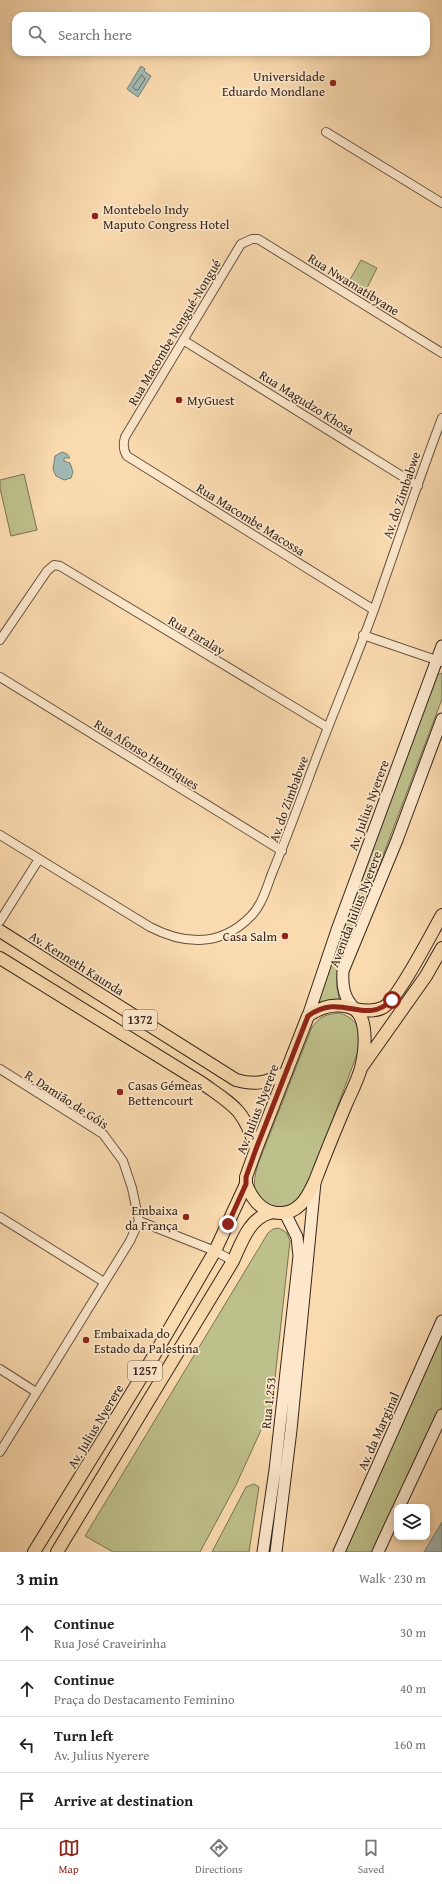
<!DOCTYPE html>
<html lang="en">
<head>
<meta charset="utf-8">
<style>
  :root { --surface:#fff; --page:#f6f6f6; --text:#222; --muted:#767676; --line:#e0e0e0; --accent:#8f2418 }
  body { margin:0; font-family:"Gentium Book Plus",serif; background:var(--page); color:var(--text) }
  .controls { position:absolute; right:12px; bottom:12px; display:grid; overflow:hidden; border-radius:8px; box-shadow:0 2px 6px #0003 }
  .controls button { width:36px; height:36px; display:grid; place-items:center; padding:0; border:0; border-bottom:1px solid var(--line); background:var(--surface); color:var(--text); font:20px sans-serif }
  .stop { position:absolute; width:12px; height:12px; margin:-9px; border:3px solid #8f2418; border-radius:50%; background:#fff }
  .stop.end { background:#8f2418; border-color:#fff; box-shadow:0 1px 4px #0008 }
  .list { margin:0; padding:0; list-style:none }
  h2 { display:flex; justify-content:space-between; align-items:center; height:52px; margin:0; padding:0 16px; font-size:17px }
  h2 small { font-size:13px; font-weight:400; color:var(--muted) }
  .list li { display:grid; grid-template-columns:26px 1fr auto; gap:12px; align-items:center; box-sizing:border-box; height:56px; padding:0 16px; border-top:1px solid var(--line) }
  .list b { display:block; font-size:15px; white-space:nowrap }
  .list p { margin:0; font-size:13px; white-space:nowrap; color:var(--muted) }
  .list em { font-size:13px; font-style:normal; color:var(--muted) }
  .icon { flex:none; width:22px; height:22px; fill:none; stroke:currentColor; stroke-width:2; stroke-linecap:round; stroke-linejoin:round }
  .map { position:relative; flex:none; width:442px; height:1552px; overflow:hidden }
  .search { position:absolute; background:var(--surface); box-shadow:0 2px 6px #0003; left:12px; right:12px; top:12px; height:44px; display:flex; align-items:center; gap:10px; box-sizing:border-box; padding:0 14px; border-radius:12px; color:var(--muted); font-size:15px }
  .sheet { height:276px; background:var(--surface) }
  nav { display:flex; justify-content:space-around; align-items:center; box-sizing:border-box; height:56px; border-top:1px solid var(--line); background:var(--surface); font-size:11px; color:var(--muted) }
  nav a { display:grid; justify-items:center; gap:2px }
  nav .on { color:var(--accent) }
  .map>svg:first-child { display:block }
</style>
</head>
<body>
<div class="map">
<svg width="442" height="1552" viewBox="0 0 442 1552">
  <rect width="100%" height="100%" fill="#fadaaf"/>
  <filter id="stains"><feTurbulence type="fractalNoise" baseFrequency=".005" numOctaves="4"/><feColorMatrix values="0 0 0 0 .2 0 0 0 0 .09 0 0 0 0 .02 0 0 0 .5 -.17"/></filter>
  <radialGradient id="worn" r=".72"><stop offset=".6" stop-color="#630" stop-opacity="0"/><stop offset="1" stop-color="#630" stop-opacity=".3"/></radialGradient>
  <path fill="#bec08b" stroke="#7a7354" d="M361,260L377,268L364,294L347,285Z
    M24,474L37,530L11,536L0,488V480Z
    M442,673V699L337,978V988L340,1002L316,1004L437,675Z
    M340,1013C358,1020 360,1028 360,1046L307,1189L293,1207L271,1209C253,1190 251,1190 258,1164L312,1027C320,1016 327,1014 340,1013Z
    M279,1228L287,1233L290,1241L272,1406L236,1485L200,1552H113L85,1536L268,1233L273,1229Z
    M442,1331V1407L374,1552H344Z
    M254,1484L259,1487L249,1552H212L246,1487Z"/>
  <path fill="#a1b9b3" stroke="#767e77" d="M141,66L145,69L144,71L151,76L138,97L127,89Z
    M62,452L67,454L70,458H64V461L70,463L73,472L71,478L64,480L56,476L53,469L55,456Z
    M442,1522V1552H424Z"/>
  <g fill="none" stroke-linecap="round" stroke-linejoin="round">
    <path stroke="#6c7068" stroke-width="1" d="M142,75L145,79L138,90H135L133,87Z"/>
    <defs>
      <path id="street" d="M326,132L442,203
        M183,340L418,486
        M374,610L127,456C123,450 123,444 125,437L241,244L252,239H258L442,353
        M363,635L442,662
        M0,640L47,571L54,565L60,566L327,727
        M0,677L282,851
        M0,835L150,927C185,945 221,947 251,916C261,906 266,890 271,876C284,844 296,812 308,780C329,722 354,665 375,607C397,545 418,481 442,418
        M0,921L39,859
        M0,1069L103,1134L123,1161L132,1188L139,1221
        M0,1217L104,1282
        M139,1221L215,1251L233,1261
        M0,1369L36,1392
        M0,1452L130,1241L139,1221"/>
      <path id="secondary" d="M355,1009C344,998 342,987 343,971L397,840L442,719
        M308,1016L337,930L442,646
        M399,1507L442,1415
        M263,1552L275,1470L299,1256L297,1237L285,1213
        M276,1552L291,1430L315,1182
        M339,1552L442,1321
        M378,1552L397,1511"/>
      <path id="primary" d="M0,931L236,1080C258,1086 266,1082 286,1073
        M0,958L202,1083C234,1106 244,1109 256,1149
        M355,1009C364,1011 373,1012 382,1008C397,1002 432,932 442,915
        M361,1068L426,976L442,948
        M34,1552L139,1381L215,1251L246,1184V1177L256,1149L308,1016C320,1007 334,1003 349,1007C370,1012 365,1052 361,1068C358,1079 352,1091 347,1102C336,1128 325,1155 315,1181C311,1189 307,1199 300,1205C295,1210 288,1213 281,1213C262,1214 252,1199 246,1184
        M57,1552L233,1261C241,1244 249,1218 270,1213"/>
    </defs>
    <use href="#street" stroke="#675342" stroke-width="10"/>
    <use href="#secondary" stroke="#36261d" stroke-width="13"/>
    <use href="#primary" stroke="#36261d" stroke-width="14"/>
    <use href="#street" stroke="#fce7cb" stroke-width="8"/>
    <use href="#secondary" stroke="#fce7cb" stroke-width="11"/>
    <use href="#primary" stroke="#fadaaf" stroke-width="12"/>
  </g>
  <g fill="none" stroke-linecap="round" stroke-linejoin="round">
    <path stroke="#8f2418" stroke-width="5" d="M228,1224L246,1184V1177L256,1149L308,1016C342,991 364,1027 392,1000"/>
  </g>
  <g fill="#8f2418" stroke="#fce7cb" stroke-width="1.5">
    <circle cx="333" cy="83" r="4"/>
    <circle cx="95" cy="216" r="4"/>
    <circle cx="179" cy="400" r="4"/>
    <circle cx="285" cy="936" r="4"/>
    <circle cx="120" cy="1092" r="4"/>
    <circle cx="186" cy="1217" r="4"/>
    <circle cx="86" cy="1340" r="4"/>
  </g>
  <g text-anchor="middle" stroke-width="3.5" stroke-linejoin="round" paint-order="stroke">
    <g fill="#fce7cb" stroke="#716051" stroke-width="1">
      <rect x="123" y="1010" width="34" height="20" rx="3"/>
      <rect x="128" y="1361" width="34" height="20" rx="3"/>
    </g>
    <g font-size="12" font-weight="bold" fill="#36261d">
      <text x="140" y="1024">1372</text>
      <text x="145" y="1375">1257</text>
    </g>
    <g font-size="13" fill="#36261d" stroke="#fce7cb" text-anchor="start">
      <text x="325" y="81" text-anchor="end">Universidade<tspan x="325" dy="15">Eduardo Mondlane</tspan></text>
      <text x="103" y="214">Montebelo Indy<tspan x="103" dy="15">Maputo Congress Hotel</tspan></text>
      <text x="187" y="405">MyGuest</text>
      <text x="277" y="941" text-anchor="end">Casa Salm</text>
      <text x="128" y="1090">Casas Gémeas<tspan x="128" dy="15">Bettencourt</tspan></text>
      <text x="178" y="1215" text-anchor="end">Embaixa<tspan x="178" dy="15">da França</tspan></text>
      <text x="94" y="1338">Embaixada do<tspan x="94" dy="15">Estado da Palestina</tspan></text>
    </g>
    <g font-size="13" fill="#36261d" stroke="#fce7cb">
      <text transform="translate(354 284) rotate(32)" y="5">Rua Nwamatibyane</text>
      <text transform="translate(174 332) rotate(-59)" y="5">Rua Macombe Nongué-Nongué</text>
      <text transform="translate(307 402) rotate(32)" y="5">Rua Magudzo Khosa</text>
      <text transform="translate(401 495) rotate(-71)" y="5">Av. do Zimbabwe</text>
      <text transform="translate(251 519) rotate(32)" y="5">Rua Macombe Macossa</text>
      <text transform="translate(197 635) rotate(31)" y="5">Rua Faralay</text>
      <text transform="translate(147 754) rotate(32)" y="5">Rua Afonso Henriques</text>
      <text transform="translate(288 799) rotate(-70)" y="5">Av. do Zimbabwe</text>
      <text transform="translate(368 805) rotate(-70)" y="5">Av. Julius Nyerere</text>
      <text transform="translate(355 909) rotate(-69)" y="5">Avenida Julius Nyerere</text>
      <text transform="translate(77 963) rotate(32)" y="5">Av. Kenneth Kaunda</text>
      <text transform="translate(67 1099) rotate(33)" y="5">R. Damião de Góis</text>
      <text transform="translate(257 1109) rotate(-69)" y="5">Av. Julius Nyerere</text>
      <text transform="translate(268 1403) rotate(-84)" y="5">Rua 1.253</text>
      <text transform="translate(95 1426) rotate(-59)" y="5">Av. Julius Nyerere</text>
      <text transform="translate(378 1431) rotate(-66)" y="5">Av. da Marginal</text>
    </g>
  </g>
  <rect width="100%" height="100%" filter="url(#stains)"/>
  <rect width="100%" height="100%" fill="url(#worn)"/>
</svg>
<div class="controls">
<button><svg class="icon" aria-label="layers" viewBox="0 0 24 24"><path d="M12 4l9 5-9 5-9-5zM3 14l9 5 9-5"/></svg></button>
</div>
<div class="stop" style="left:392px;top:1000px"></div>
<div class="stop end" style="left:228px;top:1224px"></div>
<div class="search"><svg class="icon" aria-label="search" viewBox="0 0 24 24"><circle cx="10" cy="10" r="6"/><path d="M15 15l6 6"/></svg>Search here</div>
</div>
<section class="sheet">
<h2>3 min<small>Walk · 230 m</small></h2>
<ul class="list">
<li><svg class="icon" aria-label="ahead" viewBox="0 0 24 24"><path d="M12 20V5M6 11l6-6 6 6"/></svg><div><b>Continue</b><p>Rua José Craveirinha</p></div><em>30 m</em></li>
<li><svg class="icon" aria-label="ahead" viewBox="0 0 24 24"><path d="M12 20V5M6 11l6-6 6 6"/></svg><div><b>Continue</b><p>Praça do Destacamento Feminino</p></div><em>40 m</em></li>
<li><svg class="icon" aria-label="left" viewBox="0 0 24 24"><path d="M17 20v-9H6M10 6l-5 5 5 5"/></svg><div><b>Turn left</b><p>Av. Julius Nyerere</p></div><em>160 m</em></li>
<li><svg class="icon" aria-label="arrive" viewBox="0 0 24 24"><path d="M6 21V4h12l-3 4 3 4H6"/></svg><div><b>Arrive at destination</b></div></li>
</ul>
</section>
<nav>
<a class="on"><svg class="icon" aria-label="map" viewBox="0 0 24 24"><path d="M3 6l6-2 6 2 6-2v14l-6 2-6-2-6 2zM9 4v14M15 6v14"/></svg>Map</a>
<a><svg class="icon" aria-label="directions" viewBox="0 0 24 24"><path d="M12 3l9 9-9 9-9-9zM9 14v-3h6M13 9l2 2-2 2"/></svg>Directions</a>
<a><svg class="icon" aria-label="saved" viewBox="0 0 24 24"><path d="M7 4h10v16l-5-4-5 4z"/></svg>Saved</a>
</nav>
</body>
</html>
